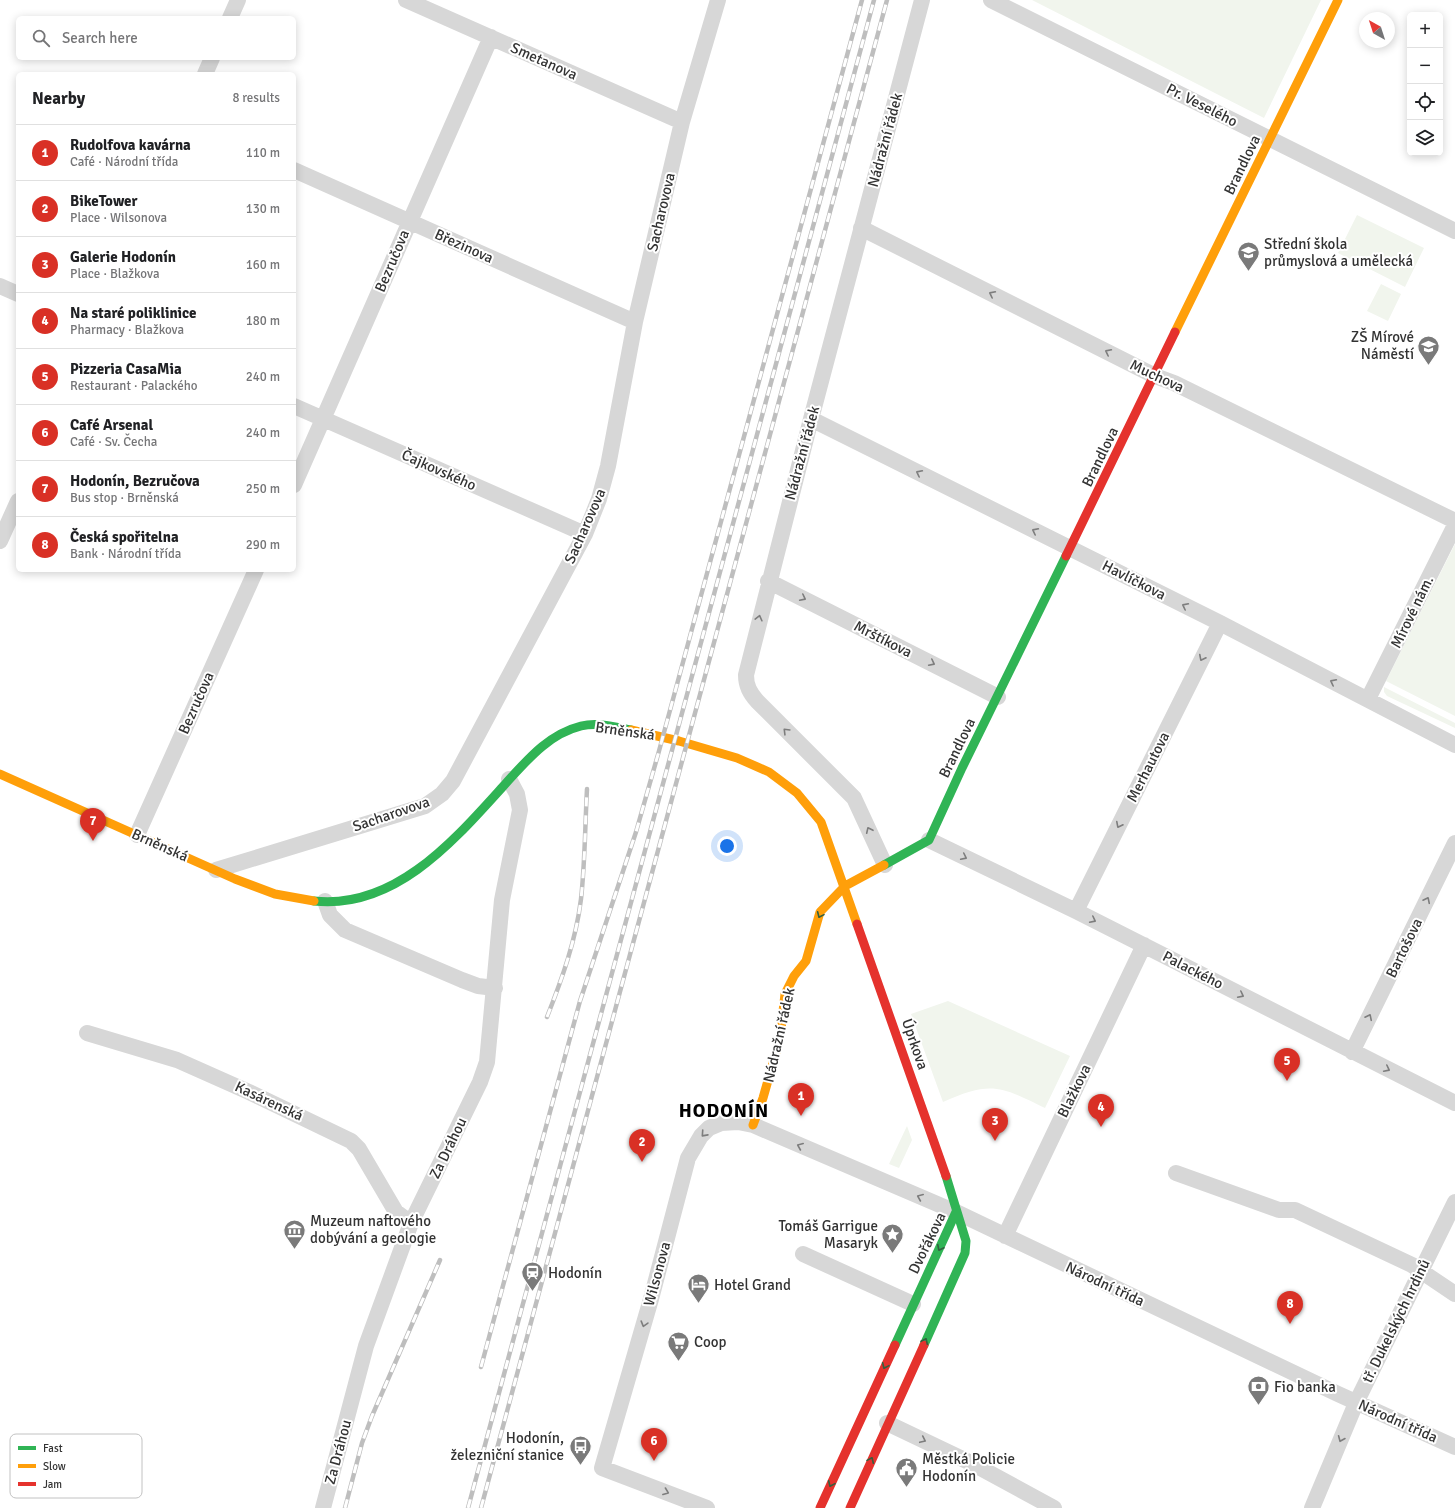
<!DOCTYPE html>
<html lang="en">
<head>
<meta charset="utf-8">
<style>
  :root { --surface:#fff; --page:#f6f6f6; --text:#202124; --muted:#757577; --line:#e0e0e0; --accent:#d93025 }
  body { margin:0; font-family:Signika,sans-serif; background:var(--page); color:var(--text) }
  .controls { position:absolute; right:12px; top:12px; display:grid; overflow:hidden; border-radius:6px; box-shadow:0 2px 10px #0003 }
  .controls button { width:36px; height:36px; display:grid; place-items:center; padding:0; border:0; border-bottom:1px solid var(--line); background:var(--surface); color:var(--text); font:20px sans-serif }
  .compass { position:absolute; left:1359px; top:12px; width:36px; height:36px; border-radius:50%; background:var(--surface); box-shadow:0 2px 10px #0003; rotate:321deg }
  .you { position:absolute; left:727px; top:846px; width:14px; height:14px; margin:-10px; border:3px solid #fff; border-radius:50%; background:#1a73e8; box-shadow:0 0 0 6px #1a73e833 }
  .badge { display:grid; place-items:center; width:26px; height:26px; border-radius:50%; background:var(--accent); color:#fff; font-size:13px; font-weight:700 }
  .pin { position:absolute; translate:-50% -33px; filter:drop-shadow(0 1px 2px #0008) }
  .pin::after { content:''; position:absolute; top:21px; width:14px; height:12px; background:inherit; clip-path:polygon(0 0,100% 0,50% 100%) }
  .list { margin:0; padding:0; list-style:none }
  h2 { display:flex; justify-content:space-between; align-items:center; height:52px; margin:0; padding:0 16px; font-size:17px }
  h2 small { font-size:13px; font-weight:400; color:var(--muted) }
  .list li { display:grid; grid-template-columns:26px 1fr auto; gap:12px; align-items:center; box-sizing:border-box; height:56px; padding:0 16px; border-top:1px solid var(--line) }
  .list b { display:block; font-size:15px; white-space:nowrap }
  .list p { margin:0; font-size:13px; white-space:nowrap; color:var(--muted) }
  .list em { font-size:13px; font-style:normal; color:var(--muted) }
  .icon { flex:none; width:22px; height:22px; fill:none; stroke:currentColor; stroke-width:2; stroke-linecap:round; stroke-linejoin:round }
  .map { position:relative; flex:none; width:1455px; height:1508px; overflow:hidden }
  .search { position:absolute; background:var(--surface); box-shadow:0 2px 10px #0003; left:16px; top:16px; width:280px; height:44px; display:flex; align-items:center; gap:10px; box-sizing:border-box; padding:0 14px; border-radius:6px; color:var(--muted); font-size:15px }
  .panel { position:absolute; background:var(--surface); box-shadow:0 2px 10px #0003; left:16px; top:72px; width:280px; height:500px; border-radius:6px }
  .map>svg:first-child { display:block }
</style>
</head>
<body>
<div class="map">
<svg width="1455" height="1508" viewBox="0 0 1455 1508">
  <rect width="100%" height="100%" fill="#fff"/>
  <path fill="#f1f5ed" d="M1032,0H1321L1264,118Z
    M1357,215L1424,248L1405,287L1338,253Z
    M1381,284L1401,294L1388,321L1367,311Z
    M1455,544V716L1386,681Z
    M1384,687L1455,723V728L1387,696L1384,692Z
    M948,1001L1070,1056L1045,1108C1000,1086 991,1081 943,1102L911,1014Z
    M907,1126L912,1140L899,1168L889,1164Z"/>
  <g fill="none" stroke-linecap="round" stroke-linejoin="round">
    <path stroke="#d7d7d7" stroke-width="16" d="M406,0L682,122
      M991,0L1455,231
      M230,18L238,0
      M205,74L212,58
      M294,170L635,322
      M861,228L1155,376L1174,383L1455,521
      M0,286L18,294
      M294,406L585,534
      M811,419L1220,623L1455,745
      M294,485L491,37
      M0,541L18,501
      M768,581L998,697
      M1368,699L1455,525
      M137,835L256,570
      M929,840L1076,911L1455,1103
      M885,865L854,798L757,701C750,693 746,686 746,675L811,419L922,0
      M216,870L425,806L442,794L453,781L585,534L599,499L608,466L635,322L682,122L718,0
      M325,901L330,915L345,930L462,980L478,986L495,988
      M1076,911L1220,623
      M87,1033L177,1060L249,1092L351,1141L359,1149L396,1212L411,1223
      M1352,1052L1455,843
      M1176,1173L1279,1210H1295L1412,1265L1455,1294
      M1005,1236L1144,945
      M803,1254L913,1304
      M887,1423L973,1464L1054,1508
      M323,1508L366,1346L411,1223L480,1082L487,1062L502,900L520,810L517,794L509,779
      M707,1508L602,1468L651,1299L688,1158L701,1136L709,1128L721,1123L738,1122L753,1125L956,1212L1338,1394L1455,1447
      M1312,1508L1356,1403L1455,1202"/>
    <path stroke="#30b455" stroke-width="9" d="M884,865L929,840L962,768L1066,556
      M314,901C397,910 457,837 507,782C528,759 549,734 581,726C598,722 615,727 631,730
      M895,1345L956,1212
      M924,1345L965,1253L966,1241L946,1176"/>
    <path stroke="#ff9f0a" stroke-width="9" d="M1175,332L1338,0
      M631,730L679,741L737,758L769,772L797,793L821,822L857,924
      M0,774L235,879L275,894L314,901
      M753,1125L763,1098L780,1038L785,994L794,976L806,961L820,912L845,886L884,865"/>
    <path stroke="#e5322d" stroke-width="9" d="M1066,556L1175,332
      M857,924L946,1176
      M820,1508L895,1345
      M850,1508L924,1345"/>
    <defs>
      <path id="rail" d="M547,1017C562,979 576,940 581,899C585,863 585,826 587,789
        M481,1367L580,1001L636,832L659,751L862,0
        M345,1508L362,1443L372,1416L440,1260
        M468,1508L874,0
        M481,1508L887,0"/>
    </defs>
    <use href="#rail" stroke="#bebebe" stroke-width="4.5"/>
    <use href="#rail" stroke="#fff" stroke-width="3" stroke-dasharray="9" stroke-linecap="butt"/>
  </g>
  <defs><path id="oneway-chevron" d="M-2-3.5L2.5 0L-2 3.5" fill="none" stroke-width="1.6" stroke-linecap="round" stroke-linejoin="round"/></defs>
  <g stroke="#7d7d7d">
    <use href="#oneway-chevron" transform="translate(992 294) rotate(-153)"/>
    <use href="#oneway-chevron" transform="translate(1108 352) rotate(-153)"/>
    <use href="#oneway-chevron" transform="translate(919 473) rotate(-153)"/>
    <use href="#oneway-chevron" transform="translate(1035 531) rotate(-153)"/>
    <use href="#oneway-chevron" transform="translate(803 598) rotate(27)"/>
    <use href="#oneway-chevron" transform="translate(1185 606) rotate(-153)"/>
    <use href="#oneway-chevron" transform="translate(759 618) rotate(-76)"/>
    <use href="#oneway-chevron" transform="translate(1202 658) rotate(117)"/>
    <use href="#oneway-chevron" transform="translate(932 663) rotate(27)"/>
    <use href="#oneway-chevron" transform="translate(1333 682) rotate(-153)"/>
    <use href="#oneway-chevron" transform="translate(786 731) rotate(-135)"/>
    <use href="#oneway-chevron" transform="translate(1119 825) rotate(117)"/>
    <use href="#oneway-chevron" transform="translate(869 830) rotate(-115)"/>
    <use href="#oneway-chevron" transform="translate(964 857) rotate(26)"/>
    <use href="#oneway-chevron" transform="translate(1427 900) rotate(-64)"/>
    <use href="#oneway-chevron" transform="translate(1093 920) rotate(27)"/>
    <use href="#oneway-chevron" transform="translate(1241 995) rotate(27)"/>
    <use href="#oneway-chevron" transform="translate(1369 1017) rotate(-64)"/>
    <use href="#oneway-chevron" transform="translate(1387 1069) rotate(27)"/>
    <use href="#oneway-chevron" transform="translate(704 1134) rotate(132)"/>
    <use href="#oneway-chevron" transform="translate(800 1146) rotate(-157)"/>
    <use href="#oneway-chevron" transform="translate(920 1197) rotate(-157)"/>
    <use href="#oneway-chevron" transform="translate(644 1324) rotate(106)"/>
    <use href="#oneway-chevron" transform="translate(1341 1439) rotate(113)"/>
    <use href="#oneway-chevron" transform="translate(923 1440) rotate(25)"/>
    <use href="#oneway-chevron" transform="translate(666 1492) rotate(21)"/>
  </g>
  <g stroke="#32603f">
    <use href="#oneway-chevron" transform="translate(820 915) rotate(114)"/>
    <use href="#oneway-chevron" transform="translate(940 1248) rotate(116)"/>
    <use href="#oneway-chevron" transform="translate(925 1341) rotate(-65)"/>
    <use href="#oneway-chevron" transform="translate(885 1366) rotate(114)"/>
    <use href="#oneway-chevron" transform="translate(871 1460) rotate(-66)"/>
    <use href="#oneway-chevron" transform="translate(831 1484) rotate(114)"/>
  </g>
  <defs>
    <symbol id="school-pin" viewBox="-11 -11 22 30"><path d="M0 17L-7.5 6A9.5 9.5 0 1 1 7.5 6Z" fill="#7a7a7a" stroke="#fff"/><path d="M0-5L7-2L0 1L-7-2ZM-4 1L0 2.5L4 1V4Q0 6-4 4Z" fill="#fff"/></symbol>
    <symbol id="museum-pin" viewBox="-11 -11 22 30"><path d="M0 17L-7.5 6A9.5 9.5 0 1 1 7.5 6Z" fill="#7a7a7a" stroke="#fff"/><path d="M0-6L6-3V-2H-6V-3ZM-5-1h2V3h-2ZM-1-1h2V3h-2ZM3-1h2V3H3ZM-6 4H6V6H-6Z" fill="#fff"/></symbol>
    <symbol id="sight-pin" viewBox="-11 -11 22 30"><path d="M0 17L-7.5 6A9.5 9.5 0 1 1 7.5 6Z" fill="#7a7a7a" stroke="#fff"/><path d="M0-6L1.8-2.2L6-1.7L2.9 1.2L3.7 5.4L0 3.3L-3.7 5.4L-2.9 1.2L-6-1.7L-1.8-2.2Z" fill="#fff"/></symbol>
    <symbol id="station-pin" viewBox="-11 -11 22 30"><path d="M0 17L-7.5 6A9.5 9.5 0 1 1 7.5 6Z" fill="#7a7a7a" stroke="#fff"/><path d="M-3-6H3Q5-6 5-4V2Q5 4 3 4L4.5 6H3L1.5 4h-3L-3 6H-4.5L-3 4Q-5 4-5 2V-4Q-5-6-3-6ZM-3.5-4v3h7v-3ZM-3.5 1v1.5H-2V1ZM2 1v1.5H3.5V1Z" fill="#fff"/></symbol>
    <symbol id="hotel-pin" viewBox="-11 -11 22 30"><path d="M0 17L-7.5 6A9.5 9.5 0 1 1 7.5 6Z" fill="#7a7a7a" stroke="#fff"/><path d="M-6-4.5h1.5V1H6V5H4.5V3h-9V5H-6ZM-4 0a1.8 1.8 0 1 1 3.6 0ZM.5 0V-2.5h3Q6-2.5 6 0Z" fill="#fff"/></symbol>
    <symbol id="supermarket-pin" viewBox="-11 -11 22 30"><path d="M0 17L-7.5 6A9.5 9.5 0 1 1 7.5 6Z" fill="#7a7a7a" stroke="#fff"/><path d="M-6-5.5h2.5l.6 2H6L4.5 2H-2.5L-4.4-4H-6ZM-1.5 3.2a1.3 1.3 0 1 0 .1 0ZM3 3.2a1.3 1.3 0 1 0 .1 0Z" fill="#fff"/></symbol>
    <symbol id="bank-pin" viewBox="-11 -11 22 30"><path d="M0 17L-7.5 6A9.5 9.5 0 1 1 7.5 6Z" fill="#7a7a7a" stroke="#fff"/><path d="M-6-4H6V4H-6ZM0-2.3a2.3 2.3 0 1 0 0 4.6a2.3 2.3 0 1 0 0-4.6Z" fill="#fff"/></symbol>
    <symbol id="bus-pin" viewBox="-11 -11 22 30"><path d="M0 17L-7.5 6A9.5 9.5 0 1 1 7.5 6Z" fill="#7a7a7a" stroke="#fff"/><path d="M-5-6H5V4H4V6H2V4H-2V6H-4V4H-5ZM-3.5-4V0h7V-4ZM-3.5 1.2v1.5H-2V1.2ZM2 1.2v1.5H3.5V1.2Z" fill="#fff"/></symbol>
    <symbol id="civic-pin" viewBox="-11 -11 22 30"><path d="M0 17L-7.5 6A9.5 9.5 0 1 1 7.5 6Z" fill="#7a7a7a" stroke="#fff"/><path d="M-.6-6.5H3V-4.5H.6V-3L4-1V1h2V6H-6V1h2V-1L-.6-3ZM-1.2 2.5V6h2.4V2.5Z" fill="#fff"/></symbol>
  </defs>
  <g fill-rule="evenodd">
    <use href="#school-pin" x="1236" y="240" width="25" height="34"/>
    <use href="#school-pin" x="1416" y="334" width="25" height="34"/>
    <use href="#museum-pin" x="282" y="1218" width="25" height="34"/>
    <use href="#sight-pin" x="880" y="1222" width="25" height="34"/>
    <use href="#station-pin" x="520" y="1260" width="25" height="34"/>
    <use href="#hotel-pin" x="686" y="1272" width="25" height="34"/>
    <use href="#supermarket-pin" x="666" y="1330" width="25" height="34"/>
    <use href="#bank-pin" x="1246" y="1374" width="25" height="34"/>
    <use href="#bus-pin" x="568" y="1434" width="25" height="34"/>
    <use href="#civic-pin" x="894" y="1456" width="25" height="34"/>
  </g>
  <g text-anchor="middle" stroke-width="4" stroke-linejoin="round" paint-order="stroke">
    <g font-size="15" fill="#333" stroke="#fff">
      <text transform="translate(544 61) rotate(24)" y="5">Smetanova</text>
      <text transform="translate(1202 105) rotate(27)" y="5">Pr. Veselého</text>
      <text transform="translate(885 140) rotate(-75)" y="5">Nádražní řádek</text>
      <text transform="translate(1242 165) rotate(-64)" y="5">Brandlova</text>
      <text transform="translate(661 212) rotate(-77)" y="5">Sacharovova</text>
      <text transform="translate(464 246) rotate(24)" y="5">Březinova</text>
      <text transform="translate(392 261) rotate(-67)" y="5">Bezručova</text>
      <text transform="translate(1157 376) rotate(25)" y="5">Muchova</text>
      <text transform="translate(802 453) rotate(-75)" y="5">Nádražní řádek</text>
      <text transform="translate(1100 457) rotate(-64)" y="5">Brandlova</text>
      <text transform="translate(439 470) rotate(24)" y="5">Čajkovského</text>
      <text transform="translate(585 526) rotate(-66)" y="5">Sacharovova</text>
      <text transform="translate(1134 580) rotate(27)" y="5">Havlíčkova</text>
      <text transform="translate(1412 612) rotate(-64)" y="5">Mírové nám.</text>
      <text transform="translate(883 639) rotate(27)" y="5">Mrštíkova</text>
      <text transform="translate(196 703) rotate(-66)" y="5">Bezručova</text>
      <text transform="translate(625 731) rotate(8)" y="5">Brněnská</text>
      <text transform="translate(957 748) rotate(-64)" y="5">Brandlova</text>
      <text transform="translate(1148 767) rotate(-63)" y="5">Merhautova</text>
      <text transform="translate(391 814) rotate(-19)" y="5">Sacharovova</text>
      <text transform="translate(160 845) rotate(24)" y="5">Brněnská</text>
      <text transform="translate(1404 948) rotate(-64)" y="5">Bartošova</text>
      <text transform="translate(1193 970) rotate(27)" y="5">Palackého</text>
      <text transform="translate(779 1035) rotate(-77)" y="5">Nádražní řádek</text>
      <text transform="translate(915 1044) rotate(71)" y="5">Úprkova</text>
      <text transform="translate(1074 1091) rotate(-64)" y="5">Blažkova</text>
      <text transform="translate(269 1101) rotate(25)" y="5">Kasárenská</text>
      <text transform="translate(448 1148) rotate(-64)" y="5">Za Dráhou</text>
      <text transform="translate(927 1243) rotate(-64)" y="5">Dvořákova</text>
      <text transform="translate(657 1274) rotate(-75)" y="5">Wilsonova</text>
      <text transform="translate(1105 1284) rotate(25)" y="5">Národní třída</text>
      <text transform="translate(1396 1321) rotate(-64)" y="5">tř. Dukelských hrdinů</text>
      <text transform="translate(1398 1421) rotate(24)" y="5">Národní třída</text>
      <text transform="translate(338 1452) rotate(-75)" y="5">Za Dráhou</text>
    </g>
    <g font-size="15" fill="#333" stroke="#fff" text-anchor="start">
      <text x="1264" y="249">Střední škola<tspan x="1264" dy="17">průmyslová a umělecká</tspan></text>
      <text x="1414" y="342" text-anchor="end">ZŠ Mírové<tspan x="1414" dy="17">Náměstí</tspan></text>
      <text x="310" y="1226">Muzeum naftového<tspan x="310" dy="17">dobývání a geologie</tspan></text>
      <text x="878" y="1231" text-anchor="end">Tomáš Garrigue<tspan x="878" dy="17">Masaryk</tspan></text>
      <text x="548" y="1278">Hodonín</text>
      <text x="714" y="1290">Hotel Grand</text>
      <text x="694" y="1347">Coop</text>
      <text x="1274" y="1392">Fio banka</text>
      <text x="564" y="1443" text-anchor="end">Hodonín,<tspan x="564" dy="17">železniční stanice</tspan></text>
      <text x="922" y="1464">Městká Policie<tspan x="922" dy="17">Hodonín</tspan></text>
    </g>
    <g font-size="19" font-weight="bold" letter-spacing="1" fill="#000" stroke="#fff">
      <text x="724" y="1117">HODONÍN</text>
    </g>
  </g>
  <rect x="10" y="1434" width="132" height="64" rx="6" fill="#fff" stroke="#c2c2c2" stroke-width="1"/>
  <rect x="18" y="1446" width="18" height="4" fill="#30b455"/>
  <rect x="18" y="1464" width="18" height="4" fill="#ff9f0a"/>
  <rect x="18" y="1482" width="18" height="4" fill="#e5322d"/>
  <g font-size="11" fill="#333">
    <text x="43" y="1452">Fast</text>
    <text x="43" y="1470">Slow</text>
    <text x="43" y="1488">Jam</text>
  </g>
</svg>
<div class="controls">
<button>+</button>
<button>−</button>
<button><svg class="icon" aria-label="locate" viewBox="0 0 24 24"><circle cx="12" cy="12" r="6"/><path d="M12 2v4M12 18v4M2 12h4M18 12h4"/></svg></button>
<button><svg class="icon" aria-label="layers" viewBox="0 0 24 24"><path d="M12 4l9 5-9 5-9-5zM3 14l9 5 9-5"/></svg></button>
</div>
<svg class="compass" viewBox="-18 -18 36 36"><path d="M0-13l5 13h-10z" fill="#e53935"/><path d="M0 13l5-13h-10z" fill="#757577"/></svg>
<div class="you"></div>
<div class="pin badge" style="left:801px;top:1116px">1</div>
<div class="pin badge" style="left:642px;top:1162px">2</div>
<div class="pin badge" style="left:995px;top:1141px">3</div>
<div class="pin badge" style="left:1101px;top:1127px">4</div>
<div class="pin badge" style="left:1287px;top:1081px">5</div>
<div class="pin badge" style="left:654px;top:1461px">6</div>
<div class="pin badge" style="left:93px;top:841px">7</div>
<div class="pin badge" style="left:1290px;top:1324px">8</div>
<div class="search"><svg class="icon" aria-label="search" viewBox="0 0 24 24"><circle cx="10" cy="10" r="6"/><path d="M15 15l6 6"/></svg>Search here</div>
<section class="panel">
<h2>Nearby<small>8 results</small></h2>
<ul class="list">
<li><span class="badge">1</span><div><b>Rudolfova kavárna</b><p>Café · Národní třída</p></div><em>110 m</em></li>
<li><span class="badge">2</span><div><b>BikeTower</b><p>Place · Wilsonova</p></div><em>130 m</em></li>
<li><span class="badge">3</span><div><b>Galerie Hodonín</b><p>Place · Blažkova</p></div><em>160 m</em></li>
<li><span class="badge">4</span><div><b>Na staré poliklinice</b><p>Pharmacy · Blažkova</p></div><em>180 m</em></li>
<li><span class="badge">5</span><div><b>Pizzeria CasaMia</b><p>Restaurant · Palackého</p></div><em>240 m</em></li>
<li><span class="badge">6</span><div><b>Café Arsenal</b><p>Café · Sv. Čecha</p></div><em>240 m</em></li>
<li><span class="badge">7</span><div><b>Hodonín, Bezručova</b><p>Bus stop · Brněnská</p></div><em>250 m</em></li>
<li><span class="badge">8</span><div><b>Česká spořitelna</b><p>Bank · Národní třída</p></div><em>290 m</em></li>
</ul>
</section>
</div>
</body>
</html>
